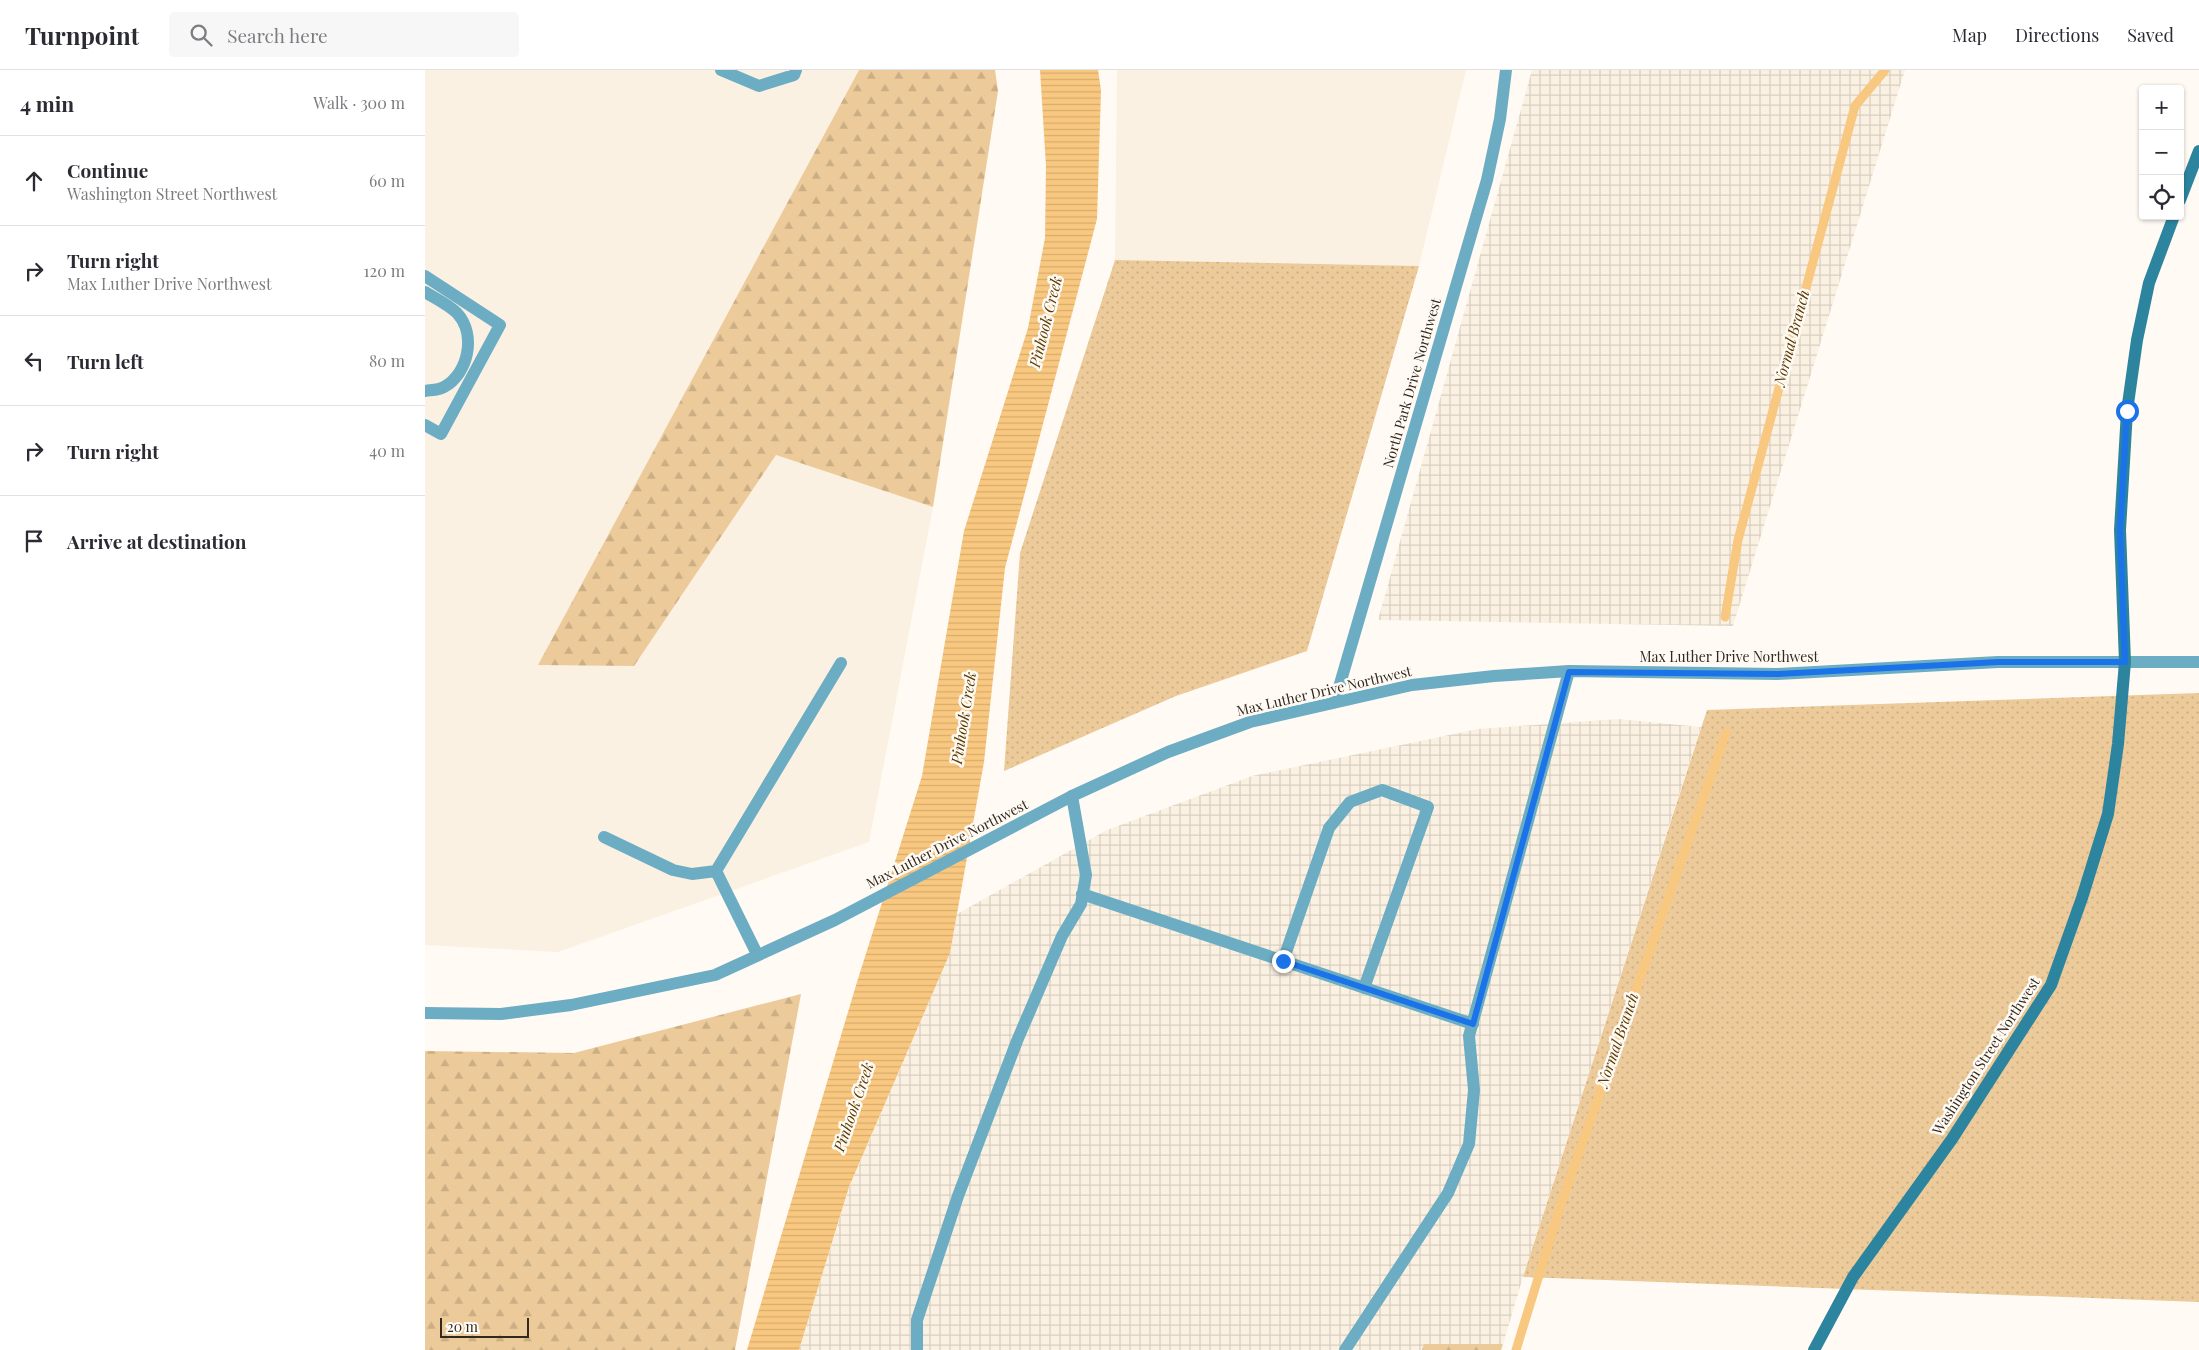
<!DOCTYPE html>
<html lang="en">
<head>
<meta charset="utf-8">
<style>
  :root { --surface:#fff; --page:#f7f7f7; --text:#2b2b33; --muted:#7c7c81; --line:#e1e1e2 }
  body { margin:0; font-family:"Playfair Display",serif; background:var(--page); color:var(--text) }
  .controls { position:absolute; right:15px; top:15px; display:grid; overflow:hidden; border-radius:5px; box-shadow:0 1px 4px #0004 }
  .controls button { width:45px; height:45px; display:grid; place-items:center; padding:0; border:0; border-bottom:1px solid var(--line); background:var(--surface); color:var(--text); font:25px sans-serif }
  .scale { position:absolute; left:15px; bottom:12px; width:89px; box-sizing:border-box; padding-left:5px; border:2px solid #32291e; border-top:0; font-size:14px; line-height:18px; white-space:nowrap; color:#32291e; -webkit-text-stroke:4px #fffaf4; paint-order:stroke }
  .stop { position:absolute; width:15px; height:15px; margin:-11px; border:4px solid #1a73e8; border-radius:50%; background:#fff }
  .stop.end { background:#1a73e8; border-color:#fff; box-shadow:0 1px 5px #0008 }
  .list { margin:0; padding:0; list-style:none }
  h2 { display:flex; justify-content:space-between; align-items:center; height:65px; margin:0; padding:0 20px; font-size:21px }
  h2 small { font-size:16px; font-weight:400; color:var(--muted) }
  .list li { display:grid; grid-template-columns:32px 1fr auto; gap:15px; align-items:center; box-sizing:border-box; height:90px; padding:0 20px; border-top:1px solid var(--line) }
  .list b { display:block; font-size:19px; white-space:nowrap }
  .list p { margin:0; font-size:16px; white-space:nowrap; color:var(--muted) }
  .list em { font-size:16px; font-style:normal; color:var(--muted) }
  .icon { flex:none; width:28px; height:28px; fill:none; stroke:currentColor; stroke-width:2; stroke-linecap:round; stroke-linejoin:round }
  .map { position:relative; flex:none; width:1774px; height:1280px; overflow:hidden }
  header { display:flex; align-items:center; gap:30px; box-sizing:border-box; height:70px; padding:0 25px; background:var(--surface); border-bottom:1px solid var(--line) }
  header strong { font-size:24px }
  nav { display:flex; gap:28px; margin-inline-start:auto; font-size:18px }
  .search { width:350px; height:45px; background:var(--page); display:flex; align-items:center; gap:12px; box-sizing:border-box; padding:0 18px; border-radius:5px; color:var(--muted); font-size:19px }
  main { display:flex }
  aside { flex:1; background:var(--surface) }
  .map>svg:first-child { display:block }
</style>
</head>
<body>
<header>
<strong>Turnpoint</strong>
<div class="search"><svg class="icon" aria-label="search" viewBox="0 0 24 24"><circle cx="10" cy="10" r="6"/><path d="M15 15l6 6"/></svg>Search here</div>
<nav><a>Map</a><a>Directions</a><a>Saved</a></nav>
</header>
<main>
<aside>
<h2>4 min<small>Walk · 300 m</small></h2>
<ul class="list">
<li><svg class="icon" aria-label="ahead" viewBox="0 0 24 24"><path d="M12 20V5M6 11l6-6 6 6"/></svg><div><b>Continue</b><p>Washington Street Northwest</p></div><em>60 m</em></li>
<li><svg class="icon" aria-label="right" viewBox="0 0 24 24"><path d="M7 20v-9h11M14 6l5 5-5 5"/></svg><div><b>Turn right</b><p>Max Luther Drive Northwest</p></div><em>120 m</em></li>
<li><svg class="icon" aria-label="left" viewBox="0 0 24 24"><path d="M17 20v-9H6M10 6l-5 5 5 5"/></svg><div><b>Turn left</b></div><em>80 m</em></li>
<li><svg class="icon" aria-label="right" viewBox="0 0 24 24"><path d="M7 20v-9h11M14 6l5 5-5 5"/></svg><div><b>Turn right</b></div><em>40 m</em></li>
<li><svg class="icon" aria-label="arrive" viewBox="0 0 24 24"><path d="M6 21V4h12l-3 4 3 4H6"/></svg><div><b>Arrive at destination</b></div></li>
</ul>
</aside>
<div class="map">
<svg width="1774" height="1280" viewBox="0 0 1774 1280">
  <defs>
    <pattern id="industrial-grid" width="8" height="8" patternUnits="userSpaceOnUse" patternTransform="scale(1.25)"><rect width="8" height="8" fill="#fbf1e2"/><path d="M0 4h8M4 0v8" fill="none" stroke="#d8cfc1"/></pattern>
    <pattern id="grass-dots" width="8" height="8" patternUnits="userSpaceOnUse" patternTransform="scale(1.25)"><rect width="8" height="8" fill="#ecca9a"/><path d="M2 2h.1M6 6h.1" fill="none" stroke="#cbae84" stroke-width="1.8" stroke-linecap="round"/></pattern>
    <pattern id="forest-firs" width="22" height="20" patternUnits="userSpaceOnUse" patternTransform="scale(1.25)"><rect width="22" height="20" fill="#ecca9a"/><path d="M5 1l3.5 6h-7zM16 11l3.5 6h-7z" fill="#cbae84"/></pattern>
    <pattern id="water-rules" width="6" height="5" patternUnits="userSpaceOnUse" patternTransform="scale(1.25)"><rect width="6" height="5" fill="#f9c880"/><path d="M0 2.5h6" fill="none" stroke="#d6ac6e"/></pattern>
  </defs>
  <rect width="100%" height="100%" fill="#fffaf4"/>
  <path fill="#fbf1e2" d="M0,0H434L114,594L209,596L351,385L508,437L444,772L133,882L0,875Z
    M692,0H1041L994,196L690,190Z"/>
  <path fill="url(#industrial-grid)" d="M1107,0H1480L1308,556L953,550Z
    M1193,649L1276,657L1098,1207L1078,1274H1000L997,1280H374L424,1118L525,883L532,844L682,760L827,706L1053,659Z"/>
  <path fill="url(#grass-dots)" d="M690,190L994,196L882,581L751,626L579,701L595,483Z
    M1774,623V1232L1098,1207L1282,640Z"/>
  <path fill="url(#forest-firs)" d="M434,0H570L573,21L508,437L351,385L209,596L113,595Z
    M376,924L310,1280H0V981L149,983Z
    M999,1274H1078L1076,1280H997Z"/>
  <path fill="url(#water-rules)" d="M615,0H673L676,20L672,149L580,498L559,692L525,883L424,1117L374,1280H322L432,912L497,706L539,461L603,258L620,168L621,96Z"/>
  <g fill="none" stroke-linecap="round" stroke-linejoin="round">
    <path stroke="#f9c880" stroke-width="9" d="M1300,547L1313,470L1430,36L1460,0
      M1091,1280L1136,1134L1301,663"/>
    <path stroke="#6cadc4" stroke-width="12" d="M296,0L334,16L369,5L371,0
      M0,206L75,255L16,364L0,355
      M0,222C10,228 24,235 32,243C52,265 43,304 19,317C14,320 6,320 0,321
      M179,767L248,800L267,804L291,801
      M657,824L1048,954
      M332,884L291,801L416,593
      M858,891L904,758L925,732L957,720L1003,737L939,918
      M492,1280V1250L533,1126L592,971L637,866L656,834L661,805L647,726
      M920,1280L1023,1123L1044,1074L1049,1020L1044,966L1144,601"/>
    <path stroke="#6cadc4" stroke-width="12" d="M910,631L1062,110L1075,49L1081,0"/>
    <path stroke="#6cadc4" stroke-width="12" d="M0,943L76,944L146,935L290,905L410,850L647,726L743,682L825,652L987,615L1069,606L1144,601L1352,604L1573,592H1774"/>
    <path stroke="#2d849e" stroke-width="12" d="M1755,130L1774,81
      M1389,1280L1428,1207L1527,1069L1626,915L1657,828L1683,744L1693,674L1700,592L1695,460L1702,341L1712,270L1724,213L1749,146"/>
  </g>
  <g fill="none" stroke-linecap="round" stroke-linejoin="round">
    <path stroke="#1a73e8" stroke-width="6" d="M858,891L1048,954L1144,602L1352,604L1573,592H1700L1695,460L1702,341"/>
  </g>
  <g text-anchor="middle" stroke-width="5" stroke-linejoin="round" paint-order="stroke">
    <g font-size="14" fill="#32291e" stroke="#fffaf4">
      <text transform="translate(987 313) rotate(-74)" y="5">North Park Drive Northwest</text>
      <text x="1304" y="592">Max Luther Drive Northwest</text>
      <text transform="translate(899 621) rotate(-13)" y="5">Max Luther Drive Northwest</text>
      <text transform="translate(522 774) rotate(-27)" y="5">Max Luther Drive Northwest</text>
      <text transform="translate(1561 986) rotate(-57)" y="5">Washington Street Northwest</text>
    </g>
    <g font-size="15" font-style="italic" fill="#5b3c00" stroke="#fffaf4">
      <text transform="translate(621 252) rotate(-76)" y="5">Pinhook Creek</text>
      <text transform="translate(1367 268) rotate(-75)" y="5">Normal Branch</text>
      <text transform="translate(539 648) rotate(-81)" y="5">Pinhook Creek</text>
      <text transform="translate(1193 970) rotate(-71)" y="5">Normal Branch</text>
      <text transform="translate(429 1037) rotate(-71)" y="5">Pinhook Creek</text>
    </g>
  </g>
</svg>
<div class="controls">
<button>+</button>
<button>−</button>
<button><svg class="icon" aria-label="locate" viewBox="0 0 24 24"><circle cx="12" cy="12" r="6"/><path d="M12 2v4M12 18v4M2 12h4M18 12h4"/></svg></button>
</div>
<div class="scale">20 m</div>
<div class="stop" style="left:1702px;top:341px"></div>
<div class="stop end" style="left:858px;top:891px"></div>
</div>
</main>
</body>
</html>
